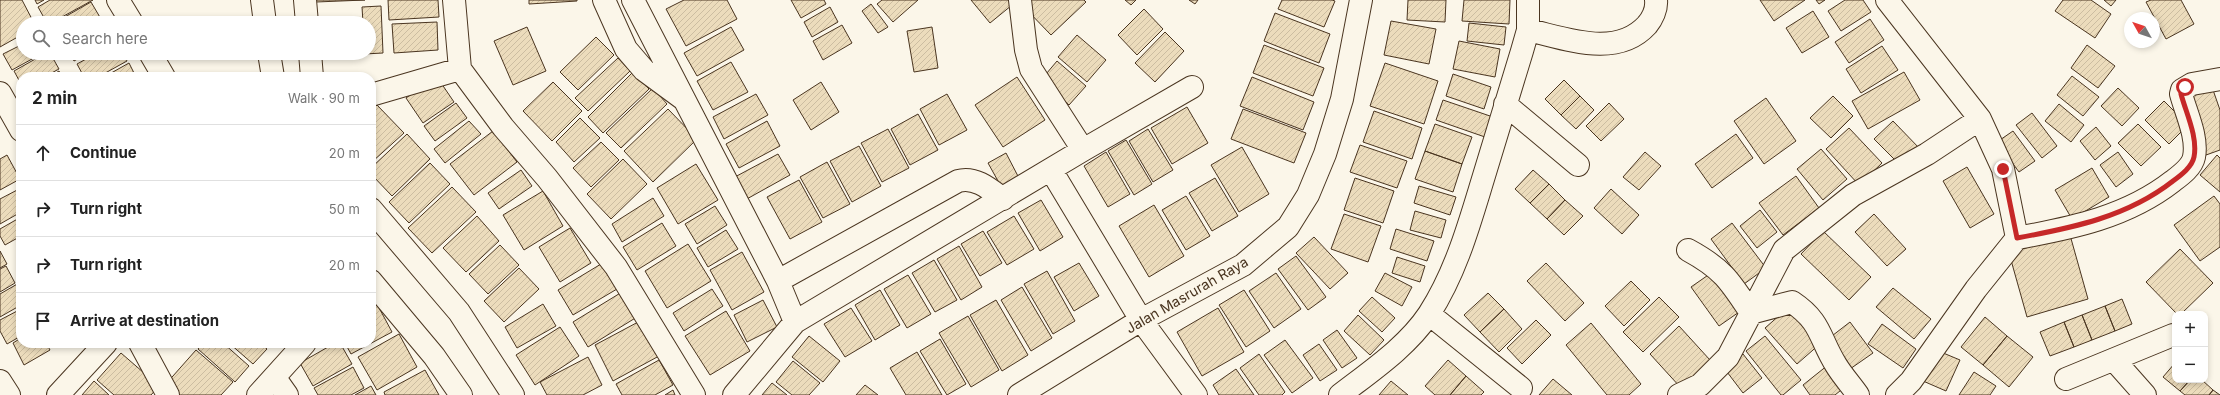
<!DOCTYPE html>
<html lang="en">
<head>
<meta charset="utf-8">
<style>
  :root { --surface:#fff; --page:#f2f2f2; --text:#222; --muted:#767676; --line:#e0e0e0 }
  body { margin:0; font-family:Inter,sans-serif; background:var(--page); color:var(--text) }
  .controls { position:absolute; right:12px; bottom:12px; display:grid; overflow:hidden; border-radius:8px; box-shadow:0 2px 6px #0003 }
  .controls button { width:36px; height:36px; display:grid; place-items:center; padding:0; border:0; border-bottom:1px solid var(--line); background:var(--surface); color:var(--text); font:20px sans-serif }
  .compass { position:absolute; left:2124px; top:12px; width:36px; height:36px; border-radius:50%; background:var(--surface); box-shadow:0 2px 6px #0003; rotate:310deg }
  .stop { position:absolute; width:12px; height:12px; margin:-9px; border:3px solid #c62828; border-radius:50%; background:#fff }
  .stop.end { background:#c62828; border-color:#fff; box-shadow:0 1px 4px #0008 }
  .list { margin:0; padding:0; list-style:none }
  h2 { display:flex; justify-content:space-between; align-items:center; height:52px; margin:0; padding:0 16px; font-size:17px }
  h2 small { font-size:13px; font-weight:400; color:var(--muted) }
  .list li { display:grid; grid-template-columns:26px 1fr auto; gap:12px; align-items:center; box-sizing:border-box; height:56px; padding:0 16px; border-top:1px solid var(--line) }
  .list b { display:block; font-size:15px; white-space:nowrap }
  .list em { font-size:13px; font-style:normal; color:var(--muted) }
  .icon { flex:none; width:22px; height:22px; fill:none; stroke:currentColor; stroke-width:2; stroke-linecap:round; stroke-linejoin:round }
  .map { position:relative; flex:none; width:2220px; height:395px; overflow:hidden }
  .search { position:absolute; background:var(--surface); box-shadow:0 2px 6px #0003; left:16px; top:16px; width:360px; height:44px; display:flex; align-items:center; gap:10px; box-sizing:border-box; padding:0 14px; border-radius:22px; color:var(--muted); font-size:15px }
  .panel { position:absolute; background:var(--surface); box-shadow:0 2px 6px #0003; left:16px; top:72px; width:360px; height:276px; border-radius:16px }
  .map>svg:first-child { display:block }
</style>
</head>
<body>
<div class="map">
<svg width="2220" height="395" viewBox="0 0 2220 395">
  <defs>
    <pattern id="building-hatch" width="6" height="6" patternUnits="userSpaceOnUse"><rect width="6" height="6" fill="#ecdcbc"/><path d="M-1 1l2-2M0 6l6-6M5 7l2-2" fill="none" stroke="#ccbda1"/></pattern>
  </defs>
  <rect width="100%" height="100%" fill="#fbf6e9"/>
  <path fill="url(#building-hatch)" stroke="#4a3520" d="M0,0H22L34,23H23V34L0,47Z
    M35,0H44L37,4Z
    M50,0H93L51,23H47L38,7Z
    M316,0H365L316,2Z
    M388,0H438L439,17L389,20Z
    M529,0H577V1L529,4Z
    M684,0H727L737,19L686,46L666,9Z
    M791,0H824L826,4L801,18Z
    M882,0H918L893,22L877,4Z
    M971,0H1017V1L990,23Z
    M1032,0H1084L1086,2L1051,35L1024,7Z
    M1125,0H1136L1131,5Z
    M1189,0H1198L1195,4Z
    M1282,0H1332L1335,1L1324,27L1278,9Z
    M1408,0H1446L1445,22L1407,20Z
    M1464,0H1510L1509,24L1462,21Z
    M1760,0H1805L1774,21Z
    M1816,0H1825L1819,4Z
    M1845,0H1863L1871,12L1841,31L1828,11Z
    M2063,0H2091L2111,14L2095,38L2055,11Z
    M2104,0H2116L2111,6Z
    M2151,0H2181L2194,24L2166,39L2146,2Z
    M91,2L101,19L94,23H54Z
    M871,4L888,27L878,33L862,11Z
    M381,6L383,53L364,54L369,53V23H363L362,7Z
    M830,7L838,22L812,37L804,22Z
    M1144,9L1163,29L1137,55L1118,35Z
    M1813,11L1829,37L1802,53L1786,28Z
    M1275,13L1330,34L1319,63L1264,41Z
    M1870,19L1884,40L1849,63L1835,42Z
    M1391,21L1436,29L1429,64L1384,55Z
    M437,22L438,50L394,53L392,24Z
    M1469,23L1506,27L1504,45L1467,41Z
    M842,25L852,43L823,60L813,41Z
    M527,27L546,71L513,85L494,41Z
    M731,27L744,50L697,76L684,53Z
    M932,27L938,68L914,72L907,31Z
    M1165,32L1184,51L1155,82L1135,63Z
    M1077,35L1106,60L1087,82L1058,57Z
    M596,37L614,55L578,90L560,72Z
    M1459,41L1500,49L1495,77L1453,69Z
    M23,44V53H43L12,70L3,54Z
    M1264,45L1324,68L1313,96L1253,73Z
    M2087,45L2115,66L2098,88L2071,68Z
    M1882,46L1898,70L1861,93L1846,69Z
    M46,53H50L59,69L44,77H21V84L14,71Z
    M70,53H88L74,61Z
    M97,53H123L127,61L98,77H84L77,64Z
    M618,58L630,71L588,111L575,98Z
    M1057,61L1086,86L1069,105L1041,80Z
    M731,62L748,92L713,110L697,81Z
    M129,63L136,77H104Z
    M1385,63L1438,81L1424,124L1370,106Z
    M59,71L62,77H49Z
    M633,72L649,89L603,133L588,117Z
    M1904,72L1920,100L1868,129L1852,101Z
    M1453,74L1491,87L1484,109L1446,96Z
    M2072,76L2099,97L2083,116L2057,95Z
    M437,77L454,102L423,123L406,98Z
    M1017,77L1045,120L1003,147L975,105Z
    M1252,77L1314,102L1303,130L1240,106Z
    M1564,80L1580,96L1561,115L1545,99Z
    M553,82L582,111L552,141L523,111Z
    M821,82L839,112L811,130L793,100Z
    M2212,87L2220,110V150L2206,155L2186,96Z
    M653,88L667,104L621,148L606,133Z
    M2118,88L2139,108L2122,126L2101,106Z
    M756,94L768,115L724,139L713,117Z
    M947,94L967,130L939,145L920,109Z
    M1580,96L1594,110L1576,129L1561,115Z
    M1833,96L1853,116L1831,138L1810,118Z
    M1766,98L1796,141L1764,164L1734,121Z
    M1443,100L1493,117L1485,137L1436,120Z
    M2164,101L2188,125L2169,144L2145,120Z
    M456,103L467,118L435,141L424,126Z
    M1609,103L1624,119L1601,141L1586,126Z
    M2059,104L2084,125L2071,142L2045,121Z
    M377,105L404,133L372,162L371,110Z
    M1187,107L1208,143L1172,164L1151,128Z
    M668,109L697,139L653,182L624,151Z
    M1243,109L1306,133L1294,163L1231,139Z
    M1374,111L1422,128L1412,159L1363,142Z
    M2032,113L2057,146L2042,158L2016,125Z
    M918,114L938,150L910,165L891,129Z
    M580,118L600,138L574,162L556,142Z
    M469,121L481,134L445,163L434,149Z
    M767,121L780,146L739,168L726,144Z
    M1893,121L1921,150L1902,167L1874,139Z
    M1435,124L1472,137L1462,164L1425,151Z
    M2138,124L2161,147L2141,166L2118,143Z
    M2096,127L2111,146L2095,160L2080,141Z
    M1849,128L1882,163L1859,185L1826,149Z
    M888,129L909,168L882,182L861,143Z
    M1148,129L1173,170L1153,182L1129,141Z
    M493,131L517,162L474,195L450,164Z
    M2013,131L2035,161L2019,172L1997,142Z
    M407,134L430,159L392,196L371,174V168Z
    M1736,134L1753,158L1712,188L1695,164Z
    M1126,140L1152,184L1134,195L1108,151Z
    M601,142L619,160L591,187L573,168Z
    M1360,145L1407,161L1397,188L1350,172Z
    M859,146L881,186L852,202L830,161Z
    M1242,147L1269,194L1239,212L1211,165Z
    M1821,149L1847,179L1823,200L1797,169Z
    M1425,151L1462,164L1453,192L1415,179Z
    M1106,152L1130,194L1108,207L1084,166Z
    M1645,152L1661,166L1639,190L1623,177Z
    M2118,152L2133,174L2116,187L2100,165Z
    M1006,153L1020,180L1003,190L988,163Z
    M778,154L790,175L745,200L733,178Z
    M7,155L20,179L0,190V159Z
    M2217,155L2220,158V192L2200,175Z
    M623,159L647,184L611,219L587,194Z
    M827,162L850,204L823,218L800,177Z
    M430,163L450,184L409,223L389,202Z
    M696,164L718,200L678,224L657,188Z
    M1967,167L1994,214L1970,228L1943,181Z
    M2092,168L2109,197L2072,219L2055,190Z
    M521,170L532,186L499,209L488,193Z
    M1533,170L1549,184L1530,203L1515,189Z
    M1796,176L1819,208L1783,235L1759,203Z
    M1215,178L1238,216L1212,231L1189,193Z
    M1355,178L1394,191L1383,223L1344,210Z
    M799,180L822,222L790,239L767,197Z
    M1549,184L1565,200L1547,219L1530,203Z
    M1419,186L1456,197L1450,215L1414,203Z
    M452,187L476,212L432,253L408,228Z
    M21,188V212L0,224V199Z
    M1611,189L1639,215L1622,234L1594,208Z
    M543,191L563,226L524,250L503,215Z
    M1186,196L1210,236L1186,250L1162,210Z
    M2214,196L2220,204V247L2200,261L2174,225Z
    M653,198L664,216L622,242L612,224Z
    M1041,200L1063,237L1040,251L1018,213Z
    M1565,200L1583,216L1564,235L1547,219Z
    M1154,205L1184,256L1149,277L1119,226Z
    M715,206L727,225L697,244L685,224Z
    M1760,210L1777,232L1757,248L1740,226Z
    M1415,211L1446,220L1441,238L1410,230Z
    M1344,214L1381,226L1368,262L1331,249Z
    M1874,214L1906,249L1887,266L1855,232Z
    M477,216L499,241L466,272L443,248Z
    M1014,216L1034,249L1007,265L987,232Z
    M21,217V236L5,245L0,236V229Z
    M662,223L676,246L637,270L623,247Z
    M1732,223L1766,268L1744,284L1711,239Z
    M570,228L591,263L560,282L539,247Z
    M1396,229L1434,241L1427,261L1390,249Z
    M726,230L738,249L708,267L697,248Z
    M983,231L1002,263L980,276L961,244Z
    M1823,231L1871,277L1849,300L1801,254Z
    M2070,235L2088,299L2027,317L2009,253Z
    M1314,237L1348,273L1330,289L1296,253Z
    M688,244L711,281L667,308L645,271Z
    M500,245L519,265L488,294L469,274Z
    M959,246L982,287L961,300L937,259Z
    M2180,249L2213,283L2181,314H2177L2146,282Z
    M0,251L7,264L0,268Z
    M742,252L764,292L732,310L710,270Z
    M1296,256L1326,297L1308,310L1278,269Z
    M1397,257L1425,266L1420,282L1392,273Z
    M934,260L957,300L935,312L912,273Z
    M1079,263L1099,296L1074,311L1054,277Z
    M1546,263L1584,303L1565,321L1527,281Z
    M601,264L617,289L573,315L558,290Z
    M6,266L15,283L0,292V269Z
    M519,268L539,289L504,322L484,301Z
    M1047,271L1075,321L1053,334L1024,284Z
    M1714,271L1742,310L1719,326L1691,287Z
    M1276,273L1301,309L1274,328L1249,291Z
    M1385,273L1412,287L1402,306L1375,291Z
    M908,275L931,314L907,328L884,289Z
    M1631,281L1650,300L1624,326L1605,306Z
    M19,283L21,305L0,317V294Z
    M1022,287L1052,338L1031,351L1001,300Z
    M1893,288L1931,319L1914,339L1876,307Z
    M712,289L723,306L684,331L673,313Z
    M880,290L900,325L875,340L855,305Z
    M1244,290L1270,331L1246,347L1219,305Z
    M622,292L637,317L588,347L573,322Z
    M1488,293L1504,309L1480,332L1464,315Z
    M1372,297L1395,318L1382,332L1359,311Z
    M1659,297L1679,317L1643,352L1623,332Z
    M2122,299L2132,324L2115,331L2105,306Z
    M763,300L777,327L747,342L734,315Z
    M996,300L1028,355L1002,371L970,315Z
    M377,304L392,332L351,354L345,343H371V308Z
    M543,304L556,326L517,348L505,327Z
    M2105,306L2115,331L2092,340L2082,315Z
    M1789,307L1821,343L1797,364L1765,328Z
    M851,308L872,341L845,357L824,324Z
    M1218,308L1244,352L1202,376L1177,332Z
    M21,309V336L7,344L0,331V320Z
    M1504,309L1522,329L1499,352L1480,332Z
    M726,311L750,351L710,375L685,336Z
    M1358,315L1384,340L1370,355L1344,331Z
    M2082,315L2092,340L2074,347L2064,322Z
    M968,316L999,370L971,387L939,333Z
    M1985,317L2007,336L1983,365L1961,347Z
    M1536,320L1551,335L1522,364L1507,348Z
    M640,321L659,356L613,381L595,345Z
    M1850,322L1873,353L1850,369L1828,339Z
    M2064,322L2074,347L2050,356L2040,332Z
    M1591,323L1641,384L1629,395H1607L1566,345Z
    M1882,324L1916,349L1903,368L1868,344Z
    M1679,326L1710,360L1681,388L1650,354Z
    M560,327L579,356L535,385L516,355Z
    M1337,330L1357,358L1342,368L1323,340Z
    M399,334L417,367L377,390L358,357Z
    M809,336L840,361L823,382L792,357Z
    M1765,336L1801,380L1783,395H1781L1746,351Z
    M2007,336L2033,357L2009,387L1983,365Z
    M21,338V343H46L50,350L24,365L13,343Z
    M940,339L966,384L947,395L920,351Z
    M1285,340L1313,378L1292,393L1264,355Z
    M203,343H223L249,366L235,382L198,349Z
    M229,343H260L267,349L253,364Z
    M335,343H340L352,364L313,386L300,363Z
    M1319,344L1337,370L1320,381L1303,355Z
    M196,350L233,382L221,395H176L165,385Z
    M1936,350L1960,360L1946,391L1923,381Z
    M917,352L942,395H906L890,368Z
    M121,353L159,386L151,395H114L97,380Z
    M1259,354L1285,392L1282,395H1259L1240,368Z
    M1743,354L1762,378L1743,393L1724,368Z
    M588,357L602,385L583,395H547L540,382Z
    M659,360L673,385L655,395H622L616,384Z
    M1448,360L1466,376L1450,395H1435L1425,386Z
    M793,361L820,383L809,395H792L776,382Z
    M2175,363V380H2190L2180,391L2163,377Z
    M1828,365L1846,386L1835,395H1810L1803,385Z
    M353,367L364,388L351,395H318L314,388Z
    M1236,369L1254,395H1219L1213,385Z
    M425,370L439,395H385L384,392Z
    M1974,372L1996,386L1990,395H1959Z
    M1466,376L1484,392L1481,395H1450Z
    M1553,379L1572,395H1539Z
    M2190,380H2202L2213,390L2209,395H2185L2180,391Z
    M94,381L109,395H82Z
    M1391,381L1408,395H1379Z
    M772,383L787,395H762Z
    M865,385L878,395H856Z
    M371,386L376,395H355Z
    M673,390L675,395H665Z
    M2213,390L2220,395H2209Z"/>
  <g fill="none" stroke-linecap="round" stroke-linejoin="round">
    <defs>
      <path id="street" d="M118,0L132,23
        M262,0L265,23
        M305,0L307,23
        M454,0L460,69L503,127L547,178L616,267L694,395
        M604,0L626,49L644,70L682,98
        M633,0L778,281L795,322
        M1020,0L1026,50L1031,69L1083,150
        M1887,0L1980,119L2003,169L2017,238L1976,289L1911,381L1897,395
        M1528,30C1565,38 1616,59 1647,25C1652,19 1657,9 1656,0
        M150,53L164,77
        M269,53L273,77
        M310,53L312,77
        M0,93L21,130
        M371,95L460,69
        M1505,104L1578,165
        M1051,170L1141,320L1196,395
        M371,209L459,312L513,395
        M2017,238C2072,228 2127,217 2173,181C2181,175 2192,167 2194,157C2198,137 2186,113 2181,94L2182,90L2192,84L2220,79
        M1688,250C1723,269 1730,281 1751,313L1792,302C1822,322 1819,338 1836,365C1842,375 1851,385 1858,395
        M371,281L434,356L461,395
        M778,281L958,181C975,176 990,189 1003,199
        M1429,314L1521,388
        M140,343L168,395
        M2114,360L2145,395
        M275,378L287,395
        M2066,379L2173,335
        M0,381L9,395
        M58,395L106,343
        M258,395L305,343
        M734,395L795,322L1083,150L1192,87
        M1019,395L1141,320L1243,265L1288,227L1308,195L1325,154L1342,99L1361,0
        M1340,395C1371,371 1407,347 1429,314C1456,272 1469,225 1483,179C1496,136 1509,93 1522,51L1528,30V0
        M1679,395L1700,385L1728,357L1784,250L1853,195L1927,154L1980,119"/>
    </defs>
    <use href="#street" stroke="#4a3520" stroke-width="24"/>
    <use href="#street" stroke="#fbf6e9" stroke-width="22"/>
  </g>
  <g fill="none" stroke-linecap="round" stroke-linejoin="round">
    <path stroke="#c62828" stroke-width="5" d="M2003,169L2017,238C2072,228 2127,217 2173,181C2181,175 2192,167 2194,157C2198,137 2186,113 2181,94L2185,87"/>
  </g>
  <g text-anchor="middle" stroke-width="3" stroke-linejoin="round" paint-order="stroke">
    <g font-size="14" fill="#4a3520" stroke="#fbf6e9">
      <text transform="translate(1187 295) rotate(-30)" y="5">Jalan Masrurah Raya</text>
    </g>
  </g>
</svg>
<div class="controls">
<button>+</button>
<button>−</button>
</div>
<svg class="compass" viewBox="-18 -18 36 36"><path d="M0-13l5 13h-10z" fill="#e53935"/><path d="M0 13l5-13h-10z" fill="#767676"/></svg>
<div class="stop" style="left:2185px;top:87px"></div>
<div class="stop end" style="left:2003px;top:169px"></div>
<div class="search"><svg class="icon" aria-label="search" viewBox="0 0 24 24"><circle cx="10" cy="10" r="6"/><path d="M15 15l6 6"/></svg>Search here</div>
<section class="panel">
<h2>2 min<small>Walk · 90 m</small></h2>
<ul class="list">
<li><svg class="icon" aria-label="ahead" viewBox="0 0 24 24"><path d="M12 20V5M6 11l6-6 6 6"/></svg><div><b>Continue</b></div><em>20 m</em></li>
<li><svg class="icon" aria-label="right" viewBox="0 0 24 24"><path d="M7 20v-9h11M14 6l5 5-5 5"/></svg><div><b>Turn right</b></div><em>50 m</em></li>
<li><svg class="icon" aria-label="right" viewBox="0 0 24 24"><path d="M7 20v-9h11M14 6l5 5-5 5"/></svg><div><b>Turn right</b></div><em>20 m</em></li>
<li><svg class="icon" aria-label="arrive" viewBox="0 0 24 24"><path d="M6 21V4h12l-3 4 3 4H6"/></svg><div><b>Arrive at destination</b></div></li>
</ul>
</section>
</div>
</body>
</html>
